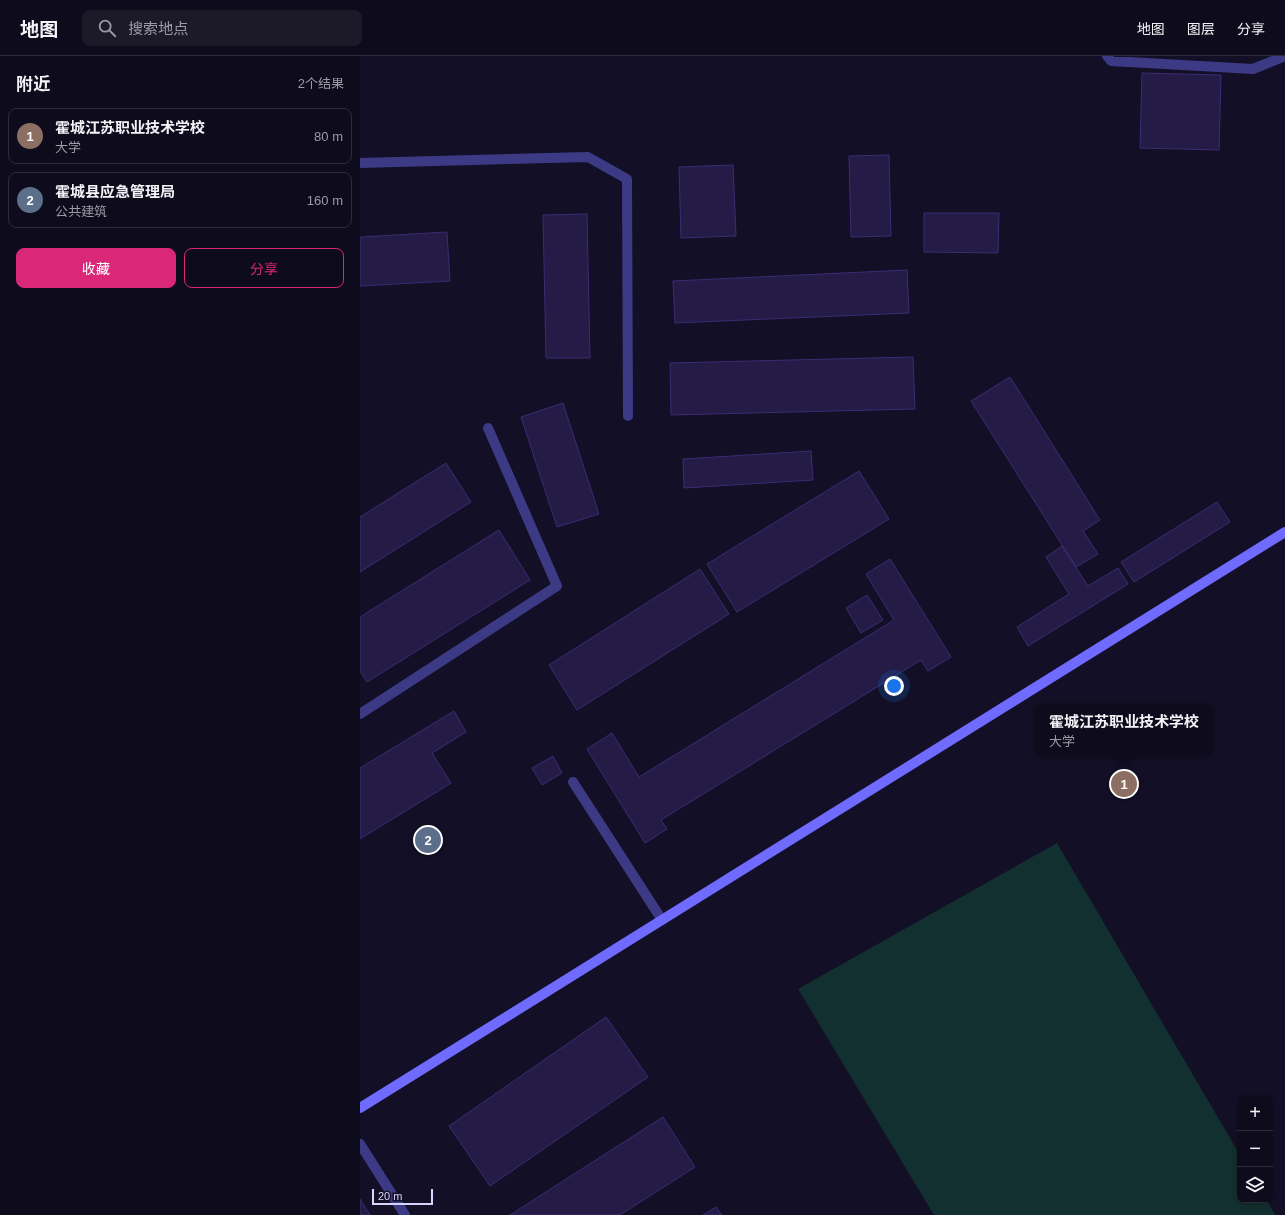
<!DOCTYPE html>
<html lang="zh">
<head>
<meta charset="utf-8">
<style>
  :root { --surface:#0e0b1c; --page:#1c1929; --text:#f1f3f6; --muted:#9b9ba3; --line:#2e2b3b; --accent:#db2777 }
  body { margin:0; font-family:Helvetica,"Noto Sans SC",sans-serif; background:var(--page); color:var(--text) }
  .controls { position:absolute; right:12px; bottom:12px; display:grid; overflow:hidden; border-radius:8px; box-shadow:0 2px 6px #0003 }
  .controls button { width:36px; height:36px; display:grid; place-items:center; padding:0; border:0; border-bottom:1px solid var(--line); background:var(--surface); color:var(--text); font:20px sans-serif }
  .scale { position:absolute; left:12px; bottom:10px; width:61px; box-sizing:border-box; padding-left:4px; border:2px solid #d9d4ff; border-top:0; font-size:11px; line-height:14px; white-space:nowrap; color:#d9d4ff; -webkit-text-stroke:3px #130f26; paint-order:stroke }
  .you { position:absolute; left:534px; top:630px; width:14px; height:14px; margin:-10px; border:3px solid #fff; border-radius:50%; background:#1a73e8; box-shadow:0 0 0 6px #1a73e833 }
  .badge { display:grid; place-items:center; width:26px; height:26px; border-radius:50%; background:var(--accent); color:#fff; font-size:13px; font-weight:700 }
  .pin { position:absolute; translate:-50% -50%; border:2px solid #fff; box-shadow:0 1px 4px #0006 }
  .popup { position:absolute; left:675px; top:648px; width:178px; height:52px; box-sizing:border-box; display:grid; place-content:center; border-radius:8px; background:var(--surface); filter:drop-shadow(0 1px 3px #0005); font-size:13px; white-space:nowrap; color:var(--muted) }
  .popup b { font-size:15px; color:var(--text) }
  .popup::after { content:''; position:absolute; left:50%; top:100%; margin-left:-8px; border:8px solid transparent; border-top-color:var(--surface) }
  .list { margin:0; padding:0; list-style:none }
  h2 { display:flex; justify-content:space-between; align-items:center; height:52px; margin:0; padding:0 16px; font-size:17px }
  h2 small { font-size:13px; font-weight:400; color:var(--muted) }
  .list li { display:grid; grid-template-columns:26px 1fr auto; gap:12px; align-items:center; box-sizing:border-box; height:56px; margin:0 8px 8px; padding:0 8px; border:1px solid var(--line); border-radius:8px }
  .list b { display:block; font-size:15px; white-space:nowrap }
  .list p { margin:0; font-size:13px; white-space:nowrap; color:var(--muted) }
  .list em { font-size:13px; font-style:normal; color:var(--muted) }
  .actions { display:flex; gap:8px; padding:12px 16px }
  .actions a { flex:1; padding:9px 0; border:1px solid var(--accent); border-radius:8px; text-align:center; font-size:14px; color:var(--accent) }
  .actions .main { background:var(--accent); color:#fff }
  .icon { flex:none; width:22px; height:22px; fill:none; stroke:currentColor; stroke-width:2; stroke-linecap:round; stroke-linejoin:round }
  .map { position:relative; flex:none; width:925px; height:1159px; overflow:hidden }
  header { display:flex; align-items:center; gap:24px; box-sizing:border-box; height:56px; padding:0 20px; background:var(--surface); border-bottom:1px solid var(--line) }
  header strong { font-size:19px }
  nav { display:flex; gap:22px; margin-inline-start:auto; font-size:14px }
  .search { width:280px; height:36px; background:var(--page); display:flex; align-items:center; gap:10px; box-sizing:border-box; padding:0 14px; border-radius:8px; color:var(--muted); font-size:15px }
  main { display:flex }
  aside { flex:1; background:var(--surface) }
  .map>svg:first-child { display:block }
</style>
</head>
<body>
<header>
<strong>地图</strong>
<div class="search"><svg class="icon" aria-label="search" viewBox="0 0 24 24"><circle cx="10" cy="10" r="6"/><path d="M15 15l6 6"/></svg>搜索地点</div>
<nav><a>地图</a><a>图层</a><a>分享</a></nav>
</header>
<main>
<aside>
<h2>附近<small>2个结果</small></h2>
<ul class="list">
<li><span class="badge" style="background:#8d6e63">1</span><div><b>霍城江苏职业技术学校</b><p>大学</p></div><em>80 m</em></li>
<li><span class="badge" style="background:#5c6f8a">2</span><div><b>霍城县应急管理局</b><p>公共建筑</p></div><em>160 m</em></li>
</ul>
<div class="actions"><a class="main">收藏</a><a>分享</a></div>
</aside>
<div class="map">
<svg width="925" height="1159" viewBox="0 0 925 1159">
  <rect width="100%" height="100%" fill="#130f26"/>
  <path fill="#12302f" d="M697,787L880,1099V1144H907L915,1159H574L438,933Z"/>
  <path fill="#241b47" stroke="#3b2d73" d="M782,17L861,19L859,94L780,92Z
    M529,99L531,180L491,181L489,100Z
    M373,109L376,180L321,182L319,111Z
    M564,157H639L638,197L564,196Z
    M227,158L230,302H186L183,159Z
    M87,176L90,225L0,230V181Z
    M547,214L549,257L315,267L313,225Z
    M553,301L555,353L311,359L310,307Z
    M650,321L740,464L723,475L738,498L716,511L611,345Z
    M203,347L239,458L197,471L161,361Z
    M451,395L453,424L324,432L323,403Z
    M86,407L111,446L0,516V461Z
    M499,415L529,463L377,556L347,508Z
    M857,446L870,466L774,526L761,506Z
    M139,474L170,524L7,626L0,615V561Z
    M702,490L728,530L758,512L768,528L668,590L657,571L709,538L686,501Z
    M530,503L591,601L568,615L561,604L301,764L307,773L285,787L227,693L252,677L279,721L534,564L506,518Z
    M340,513L369,558L217,654L189,609Z
    M507,539L523,564L501,577L486,552Z
    M94,655L106,676L72,697L91,727L0,783V712Z
    M193,700L202,717L182,729L172,712Z
    M246,961L288,1021L130,1130L89,1070Z
    M303,1061L335,1111L260,1159H150Z
    M0,1143L10,1159H0Z
    M356,1151L362,1159H343Z"/>
  <g fill="none" stroke-linecap="round" stroke-linejoin="round">
    <path stroke="#3d3a85" stroke-width="10" d="M747,0L751,5L893,13L925,0
      M213,726L302,864"/>
    <path stroke="#3d3a85" stroke-width="10" d="M0,107L228,101L267,123L268,360
      M0,658L197,530L128,372
      M0,1088L45,1159"/>
    <path stroke="#6f6bff" stroke-width="10" d="M0,1052L925,476"/>
  </g>
</svg>
<div class="controls">
<button>+</button>
<button>−</button>
<button><svg class="icon" aria-label="layers" viewBox="0 0 24 24"><path d="M12 4l9 5-9 5-9-5zM3 14l9 5 9-5"/></svg></button>
</div>
<div class="scale">20 m</div>
<div class="you"></div>
<div class="pin badge" style="left:764px;top:728px;background:#8d6e63">1</div>
<div class="popup"><b>霍城江苏职业技术学校</b>大学</div>
<div class="pin badge" style="left:68px;top:784px;background:#5c6f8a">2</div>
</div>
</main>
</body>
</html>
